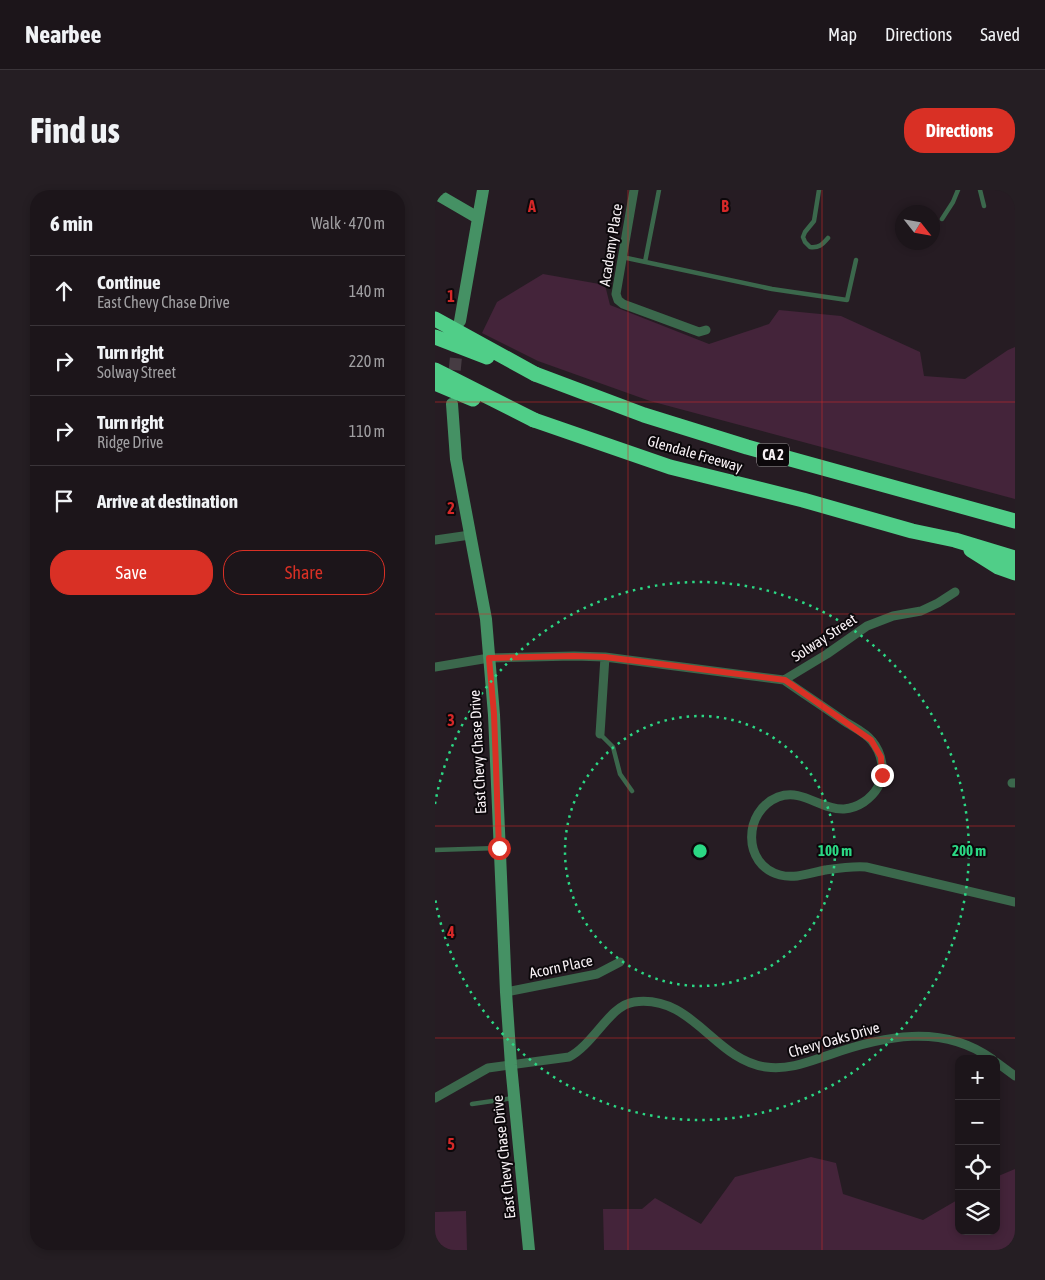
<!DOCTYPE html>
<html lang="en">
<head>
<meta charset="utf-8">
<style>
  :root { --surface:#1c151a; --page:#251e23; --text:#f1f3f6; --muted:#a09fa2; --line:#3a3439; --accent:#d93025 }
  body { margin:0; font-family:"Asap Condensed",sans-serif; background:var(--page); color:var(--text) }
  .controls { position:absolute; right:15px; bottom:15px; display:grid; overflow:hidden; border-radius:10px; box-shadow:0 2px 8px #0003 }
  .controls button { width:45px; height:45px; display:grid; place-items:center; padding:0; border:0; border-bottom:1px solid var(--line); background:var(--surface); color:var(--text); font:25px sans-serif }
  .compass { position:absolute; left:460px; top:15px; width:45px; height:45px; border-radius:50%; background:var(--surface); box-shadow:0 2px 8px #0003; rotate:121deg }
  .stop { position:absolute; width:15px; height:15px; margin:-11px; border:4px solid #d93025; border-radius:50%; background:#fff }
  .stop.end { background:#d93025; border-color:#fff; box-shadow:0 1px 5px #0008 }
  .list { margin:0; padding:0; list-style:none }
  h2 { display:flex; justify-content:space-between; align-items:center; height:65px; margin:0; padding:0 20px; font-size:21px }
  h2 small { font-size:16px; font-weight:400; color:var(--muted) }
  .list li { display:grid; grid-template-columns:32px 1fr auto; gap:15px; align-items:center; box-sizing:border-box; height:70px; padding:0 20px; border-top:1px solid var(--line) }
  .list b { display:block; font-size:19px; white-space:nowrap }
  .list p { margin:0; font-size:16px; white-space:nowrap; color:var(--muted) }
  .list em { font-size:16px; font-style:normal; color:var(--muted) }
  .actions { display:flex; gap:10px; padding:15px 20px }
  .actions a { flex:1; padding:11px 0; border:1px solid var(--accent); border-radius:20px; text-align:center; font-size:18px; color:var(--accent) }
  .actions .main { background:var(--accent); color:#fff }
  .icon { flex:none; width:28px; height:28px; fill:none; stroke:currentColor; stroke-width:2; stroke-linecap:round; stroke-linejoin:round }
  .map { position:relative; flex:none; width:580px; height:1060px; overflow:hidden; border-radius:20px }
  header { display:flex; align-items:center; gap:30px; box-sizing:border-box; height:70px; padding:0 25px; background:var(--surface); border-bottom:1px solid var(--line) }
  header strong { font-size:24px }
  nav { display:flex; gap:28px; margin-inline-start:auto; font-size:18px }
  .intro { display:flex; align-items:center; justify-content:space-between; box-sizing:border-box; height:120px; padding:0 30px }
  h1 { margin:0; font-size:35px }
  .button { padding:12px 22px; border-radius:20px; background:var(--accent); color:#fff; font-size:18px; font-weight:700 }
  main { display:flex; gap:30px; padding:0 30px }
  aside { flex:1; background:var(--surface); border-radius:20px; box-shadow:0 2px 8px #0003 }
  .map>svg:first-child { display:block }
</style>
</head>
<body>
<header>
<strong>Nearbee</strong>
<nav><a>Map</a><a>Directions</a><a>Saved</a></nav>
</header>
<div class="intro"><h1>Find us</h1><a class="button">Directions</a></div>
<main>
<aside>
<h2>6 min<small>Walk · 470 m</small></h2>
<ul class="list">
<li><svg class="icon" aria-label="ahead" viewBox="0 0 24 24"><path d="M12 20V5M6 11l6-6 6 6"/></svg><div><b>Continue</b><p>East Chevy Chase Drive</p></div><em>140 m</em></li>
<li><svg class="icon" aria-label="right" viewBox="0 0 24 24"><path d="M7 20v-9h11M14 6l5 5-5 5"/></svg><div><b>Turn right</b><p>Solway Street</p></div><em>220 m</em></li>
<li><svg class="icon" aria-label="right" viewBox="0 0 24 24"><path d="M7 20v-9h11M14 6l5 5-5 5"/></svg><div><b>Turn right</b><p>Ridge Drive</p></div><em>110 m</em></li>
<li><svg class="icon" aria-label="arrive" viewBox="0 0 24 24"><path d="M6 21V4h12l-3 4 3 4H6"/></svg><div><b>Arrive at destination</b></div></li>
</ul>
<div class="actions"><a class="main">Save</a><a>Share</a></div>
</aside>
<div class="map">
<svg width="580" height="1060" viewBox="0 0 580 1060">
  <rect width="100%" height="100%" fill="#261c23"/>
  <path fill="#44243a" d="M108,84L170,95L175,115L274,154L334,134L344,120L406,126L485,162L489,186L530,189L573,160L580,157V309L215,211L103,171L47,143L62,112Z
    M376,967L401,973L408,1004L488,1030L524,1009V1041H561V987L580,979V1060H169L168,1019H207L220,1008L266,1034L300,987Z
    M31,1021L32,1060H0V1022Z"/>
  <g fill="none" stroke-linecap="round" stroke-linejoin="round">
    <path stroke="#463c43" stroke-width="12" stroke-dasharray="12 6" stroke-linecap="butt" d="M18,198L23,146"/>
    <path stroke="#3b684c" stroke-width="4.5" d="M384,0L379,31L370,42L368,47L370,52L375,57C384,58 387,55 393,48
      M545,0L549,16
      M507,29L518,12L523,0
      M187,67L337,99L412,110L421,70
      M210,72L224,0
      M165,544L178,557L185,584L197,601
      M0,660L63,658
      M37,914L78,908"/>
    <path stroke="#3b684c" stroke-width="9" d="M199,0L181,104L183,110L188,114L264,142L271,140
      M0,350L35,345
      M0,477L54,468L139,466L170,467L349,490L392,464L432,436L458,426L486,421L503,413L520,402
      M349,490C369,504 389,517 409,531C418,537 430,542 437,551C447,563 451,582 443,597C436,609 423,618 409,619C385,620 368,598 343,607C308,621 307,675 345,685C360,689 375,683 390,680C404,678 417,676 431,677L580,712
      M165,544L170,467
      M577,593H580
      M71,802L162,784L185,772
      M561,872L580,886
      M0,908L53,878L134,867C159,854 175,815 199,812C258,804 279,870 331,877C354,880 373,872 394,865C448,846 507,833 557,869"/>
    <path stroke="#459164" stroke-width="12" d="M0,3L43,28
      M25,131L48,0
      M17,214L21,269L51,429L59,525L71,802L76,875L94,1060"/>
    <path stroke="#50ce88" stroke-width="15" d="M100,184L209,225L312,257L580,331
      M99,230L235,277L368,310L477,341L520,350L580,368
      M536,360L563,377L580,383"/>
    <path stroke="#50ce88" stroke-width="15" d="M0,129L100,184
      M0,147L52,167
      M0,180L99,230
      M0,193L38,209"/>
  </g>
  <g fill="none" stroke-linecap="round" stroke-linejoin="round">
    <path stroke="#d93025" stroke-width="6" d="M64,658L59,524L54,468L139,466L170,467L350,490L436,550L446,567L447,585"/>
  </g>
  <path fill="none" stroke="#d62828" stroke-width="1" stroke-opacity="0.55" d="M193,0V1060M387,0V1060M0,212H580M0,424H580M0,636H580M0,848H580"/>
  <g fill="none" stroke="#2bd884" stroke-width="2.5" stroke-dasharray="2.5 5">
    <circle cx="265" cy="661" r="135"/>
    <path d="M0 614A269 269 0 1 1 0 708"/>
  </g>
  <g text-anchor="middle" stroke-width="4" stroke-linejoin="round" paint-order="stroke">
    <rect fill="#0c080b" stroke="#b2acb0" stroke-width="1" x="322" y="253.5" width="32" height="23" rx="4"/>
    <g font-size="14" font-weight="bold" fill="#f9f2f6">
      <text x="338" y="270">CA 2</text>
    </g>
    <g font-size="15" fill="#f9f2f6" stroke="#0c080b">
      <text transform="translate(176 55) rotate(-81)" y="5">Academy Place</text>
      <text transform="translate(260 264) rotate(16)" y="5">Glendale Freeway</text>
      <text transform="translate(389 448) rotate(-33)" y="5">Solway Street</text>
      <text transform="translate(43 562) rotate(-93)" y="5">East Chevy Chase Drive</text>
      <text transform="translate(126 777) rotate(-12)" y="5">Acorn Place</text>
      <text transform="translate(399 850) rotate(-16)" y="5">Chevy Oaks Drive</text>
      <text transform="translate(69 967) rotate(-96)" y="5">East Chevy Chase Drive</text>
    </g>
  </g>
  <g font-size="16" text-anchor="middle" font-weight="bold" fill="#d62828" stroke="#0c080b" stroke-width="4" stroke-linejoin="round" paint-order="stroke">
    <text x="97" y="22">A</text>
    <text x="290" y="22">B</text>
    <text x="16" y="112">1</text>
    <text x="16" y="324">2</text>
    <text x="16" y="536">3</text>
    <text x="16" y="748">4</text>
    <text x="16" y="960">5</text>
  </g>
  <circle cx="265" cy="661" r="8" fill="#2bd884" stroke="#0c080b" stroke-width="2.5"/>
  <g font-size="15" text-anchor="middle" font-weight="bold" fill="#2bd884" stroke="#0c080b" stroke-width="4" stroke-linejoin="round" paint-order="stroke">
    <text x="400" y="666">100 m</text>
    <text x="534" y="666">200 m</text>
  </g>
</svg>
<div class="controls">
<button>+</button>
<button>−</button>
<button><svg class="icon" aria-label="locate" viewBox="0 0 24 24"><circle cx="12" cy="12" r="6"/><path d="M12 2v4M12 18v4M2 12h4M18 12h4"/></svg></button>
<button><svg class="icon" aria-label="layers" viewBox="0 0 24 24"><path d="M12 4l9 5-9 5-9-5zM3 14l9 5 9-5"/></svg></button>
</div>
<svg class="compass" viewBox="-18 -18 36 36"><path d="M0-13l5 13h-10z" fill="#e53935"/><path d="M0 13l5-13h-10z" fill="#a09fa2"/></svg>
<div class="stop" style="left:64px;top:658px"></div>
<div class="stop end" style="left:447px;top:585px"></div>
</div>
</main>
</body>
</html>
